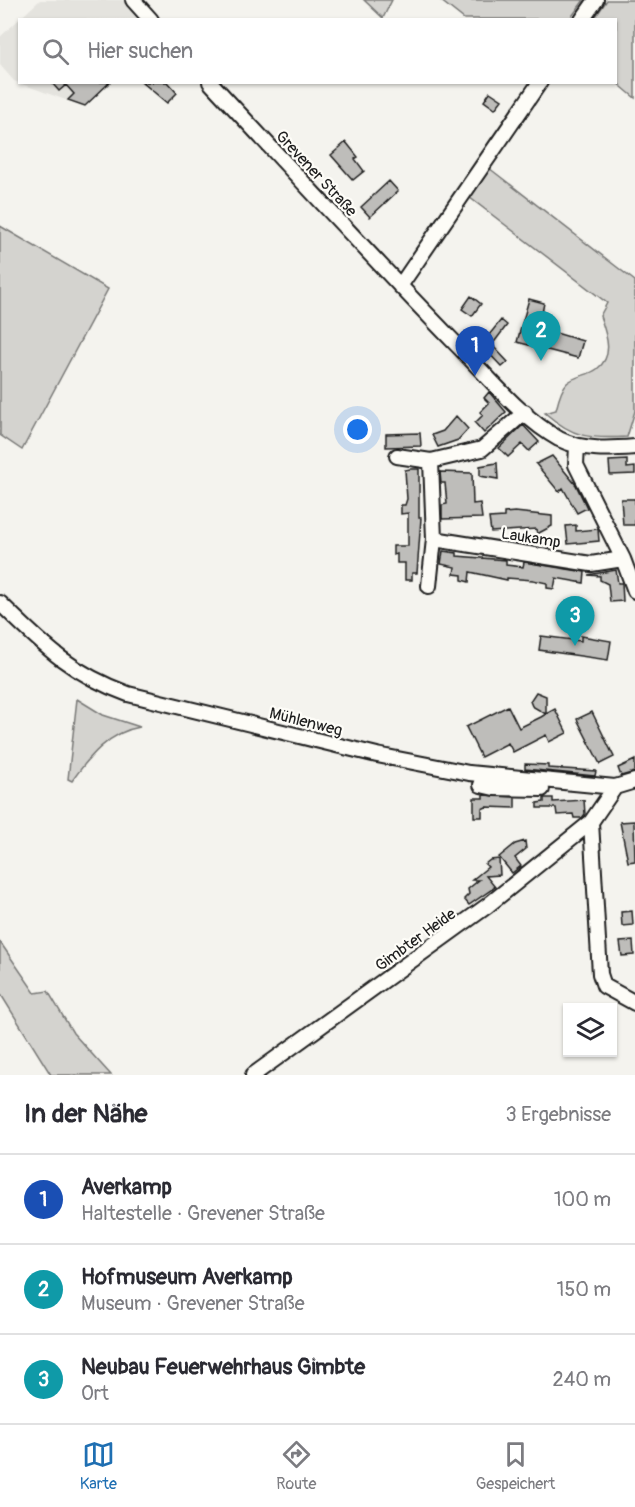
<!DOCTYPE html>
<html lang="de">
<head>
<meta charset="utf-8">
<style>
  :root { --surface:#fff; --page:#f7f7f7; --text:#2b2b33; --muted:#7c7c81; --line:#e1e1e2; --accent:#1f6fb2 }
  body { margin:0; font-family:Pangolin,sans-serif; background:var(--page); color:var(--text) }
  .controls { position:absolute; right:18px; bottom:18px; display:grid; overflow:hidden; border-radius:0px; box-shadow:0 2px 4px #0004 }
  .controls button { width:54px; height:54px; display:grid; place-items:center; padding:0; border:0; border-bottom:2px solid var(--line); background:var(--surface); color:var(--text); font:30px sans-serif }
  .you { position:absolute; left:358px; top:430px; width:21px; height:21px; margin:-15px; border:4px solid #fff; border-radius:50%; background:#1a73e8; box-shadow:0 0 0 9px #1a73e833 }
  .badge { display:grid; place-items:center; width:39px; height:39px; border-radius:50%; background:var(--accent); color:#fff; font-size:20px; font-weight:700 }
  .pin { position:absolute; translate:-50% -50px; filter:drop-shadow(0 2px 3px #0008) }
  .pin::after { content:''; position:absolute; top:32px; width:21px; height:18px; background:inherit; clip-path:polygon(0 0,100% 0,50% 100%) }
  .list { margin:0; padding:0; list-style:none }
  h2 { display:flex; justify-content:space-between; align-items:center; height:78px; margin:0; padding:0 24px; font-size:26px }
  h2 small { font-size:20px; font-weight:400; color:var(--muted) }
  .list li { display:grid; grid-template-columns:39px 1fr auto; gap:18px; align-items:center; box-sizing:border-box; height:90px; padding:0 24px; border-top:2px solid var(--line) }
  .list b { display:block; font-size:22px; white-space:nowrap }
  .list p { margin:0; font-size:20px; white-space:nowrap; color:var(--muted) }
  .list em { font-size:20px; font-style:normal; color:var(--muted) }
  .icon { flex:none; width:33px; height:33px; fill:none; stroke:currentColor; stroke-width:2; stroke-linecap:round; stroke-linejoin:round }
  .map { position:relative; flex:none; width:635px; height:1075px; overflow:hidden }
  .search { position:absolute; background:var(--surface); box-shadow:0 2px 4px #0004; left:18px; right:18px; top:18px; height:66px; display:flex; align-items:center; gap:15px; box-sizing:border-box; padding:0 21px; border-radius:0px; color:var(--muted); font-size:22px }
  .sheet { height:348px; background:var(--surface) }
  nav { display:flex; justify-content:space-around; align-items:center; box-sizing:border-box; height:84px; border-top:2px solid var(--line); background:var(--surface); font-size:16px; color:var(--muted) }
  nav a { display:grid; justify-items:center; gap:3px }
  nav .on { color:var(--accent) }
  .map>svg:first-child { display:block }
</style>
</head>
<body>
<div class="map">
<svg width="635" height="1075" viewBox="0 0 635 1075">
  <rect width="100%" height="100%" fill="#f4f3ee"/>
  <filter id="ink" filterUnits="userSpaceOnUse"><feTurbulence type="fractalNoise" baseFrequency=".0167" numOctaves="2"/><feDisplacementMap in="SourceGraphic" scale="12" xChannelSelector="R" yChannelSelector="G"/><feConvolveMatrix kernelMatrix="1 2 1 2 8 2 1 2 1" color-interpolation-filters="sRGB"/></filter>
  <g filter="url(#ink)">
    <path fill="#e4e3de" d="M40,0H127L146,19L20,20V82L110,83L82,106L14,81L0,65V37Z"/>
    <path fill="#d4d3cf" stroke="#787876" stroke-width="1.5" d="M364,0H392L383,18Z
      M440,0H584L570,19H464Z
      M607,0H635V98L616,82V20L594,19Z
      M489,168L635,281V411L627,437C589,439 574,438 545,413L556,410C558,402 561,389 567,383C576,375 588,376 597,369C615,355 606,334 600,316L607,303L469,197Z
      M0,226L108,289L22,450L0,435Z
      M77,699L103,715L140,727C109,732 89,757 72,781L68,779Z
      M0,942L35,993L48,991L73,1033L111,1075H51L0,993Z"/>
    <path fill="#bebdba" stroke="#1c1c1c" stroke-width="1.5" d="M51,82H110L85,106L68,100L74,94L66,85L59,91Z
      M142,82H167L177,93L167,103Z
      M490,92L502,100L495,109L484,101Z
      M346,142L358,157L355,159L364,171L353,180L331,155Z
      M389,181L398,191L370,217L361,207Z
      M471,296L481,304L472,316L462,309Z
      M529,299L544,303L539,328L583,341L578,358L517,342Z
      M501,320L507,325L492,345L508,362L502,367L481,345Z
      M489,392L506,412L484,433L475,423L483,415L480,412L489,403L484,398Z
      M456,416L468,429L458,440L438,447L432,435L443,431Z
      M523,425L539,442L529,451L522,444L508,457L499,448Z
      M420,433L421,446L386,447V434Z
      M552,456L576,485L587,508L577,513L563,488L559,492L536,464Z
      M627,460V468L635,467V474L610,475L609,461Z
      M497,463L498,479L480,476V466Z
      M410,469H419V518H421L417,573H412V580H405V563H397V554L393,555V546H408V513L401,514V505H405L407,499L405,470Z
      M440,472L472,473L473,504L480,503L482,518L442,519V505L447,504L445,483H441Z
      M621,499H635V525H623Z
      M515,512L552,516V526L537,534L536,529L491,532L489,518L504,517V513Z
      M576,525V531L598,529L599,541L568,544L566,526Z
      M443,551L457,553V556L506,560V565L523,567L524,562L585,572L584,583L556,578L554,589L547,588V583L533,580L507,578V580L470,572L469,582L462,580V575L454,574L455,567L441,564Z
      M616,570L618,583H622L623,601L610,602L608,584L600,580V576L588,575Z
      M541,636L581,641V636L611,641L608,660L539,650Z
      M536,692L546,696V714L555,709L567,733L549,742L546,735L513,752L508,743L481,757L466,727L508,706L519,728L541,717L546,714L532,706L530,701Z
      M592,712L614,757L600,764L577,719Z
      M635,760V772L621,776L618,768Z
      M525,764L548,765V768L596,771L595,776L525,769Z
      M483,795L515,797V808L486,807L482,809V817H474V798H483Z
      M544,798H553V802L584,800L585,814L582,818H574L573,814L557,815L556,808H537V803L544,802Z
      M634,821L635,861L628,862L620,822Z
      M525,841L526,849L515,858L521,866L512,873L499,857L515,844Z
      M499,859L500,875L486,876L495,887L469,905L464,899L469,894L468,889L479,880H472L488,867L485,864L490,860Z
      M632,911L633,925L622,926L621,912Z
      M633,941L634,955L622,956L620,942Z"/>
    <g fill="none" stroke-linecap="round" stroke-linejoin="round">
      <defs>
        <path id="minor" d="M133,0L151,20
          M582,20L596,0
          M210,82C292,170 372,258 456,344C486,374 522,419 559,439C583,451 610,449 635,447
          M400,286L540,82
          M525,412L482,449L431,461L434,539L591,564L623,559
          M577,446L576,465L623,559L635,591
          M397,456L431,461
          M429,586L434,539
          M0,603C43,645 70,673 128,694L377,755L469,773L615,787L635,781
          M481,785L494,788L542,789
          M591,822L600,974L604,986L635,1003
          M253,1075L487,906L591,822L615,787"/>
      </defs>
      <use href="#minor" stroke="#1c1c1c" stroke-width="18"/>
      <use href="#minor" stroke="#fdfcf7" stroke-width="14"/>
    </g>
  </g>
  <g text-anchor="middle" stroke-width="4.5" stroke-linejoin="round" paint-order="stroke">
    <g font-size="16" fill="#1c1c1c" stroke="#fdfcf7">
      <text transform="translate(317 173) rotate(47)" y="6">Grevener Straße</text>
      <text transform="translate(531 537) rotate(9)" y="6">Laukamp</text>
      <text transform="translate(306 721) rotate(14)" y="6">Mühlenweg</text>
      <text transform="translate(415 939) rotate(-36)" y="6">Gimbter Heide</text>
    </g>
  </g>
</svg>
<div class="controls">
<button><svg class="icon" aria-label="layers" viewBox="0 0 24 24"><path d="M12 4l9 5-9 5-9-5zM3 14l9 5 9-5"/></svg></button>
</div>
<div class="you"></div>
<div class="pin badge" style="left:475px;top:376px;background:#1a4fb4">1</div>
<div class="pin badge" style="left:541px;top:361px;background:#0f9aa8">2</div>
<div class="pin badge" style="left:575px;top:646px;background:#0f9aa8">3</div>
<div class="search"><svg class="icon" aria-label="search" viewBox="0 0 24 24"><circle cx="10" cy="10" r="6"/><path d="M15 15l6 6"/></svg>Hier suchen</div>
</div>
<section class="sheet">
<h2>In der Nähe<small>3 Ergebnisse</small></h2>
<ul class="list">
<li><span class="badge" style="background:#1a4fb4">1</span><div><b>Averkamp</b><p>Haltestelle · Grevener Straße</p></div><em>100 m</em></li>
<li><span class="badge" style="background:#0f9aa8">2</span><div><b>Hofmuseum Averkamp</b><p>Museum · Grevener Straße</p></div><em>150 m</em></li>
<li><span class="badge" style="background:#0f9aa8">3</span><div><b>Neubau Feuerwehrhaus Gimbte</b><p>Ort</p></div><em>240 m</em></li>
</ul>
</section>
<nav>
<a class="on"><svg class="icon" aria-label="map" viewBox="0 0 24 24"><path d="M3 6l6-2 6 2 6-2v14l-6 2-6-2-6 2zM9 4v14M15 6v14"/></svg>Karte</a>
<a><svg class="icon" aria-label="directions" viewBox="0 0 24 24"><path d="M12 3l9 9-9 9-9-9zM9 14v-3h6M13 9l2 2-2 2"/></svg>Route</a>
<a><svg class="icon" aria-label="saved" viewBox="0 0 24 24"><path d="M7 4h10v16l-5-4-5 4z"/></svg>Gespeichert</a>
</nav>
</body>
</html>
